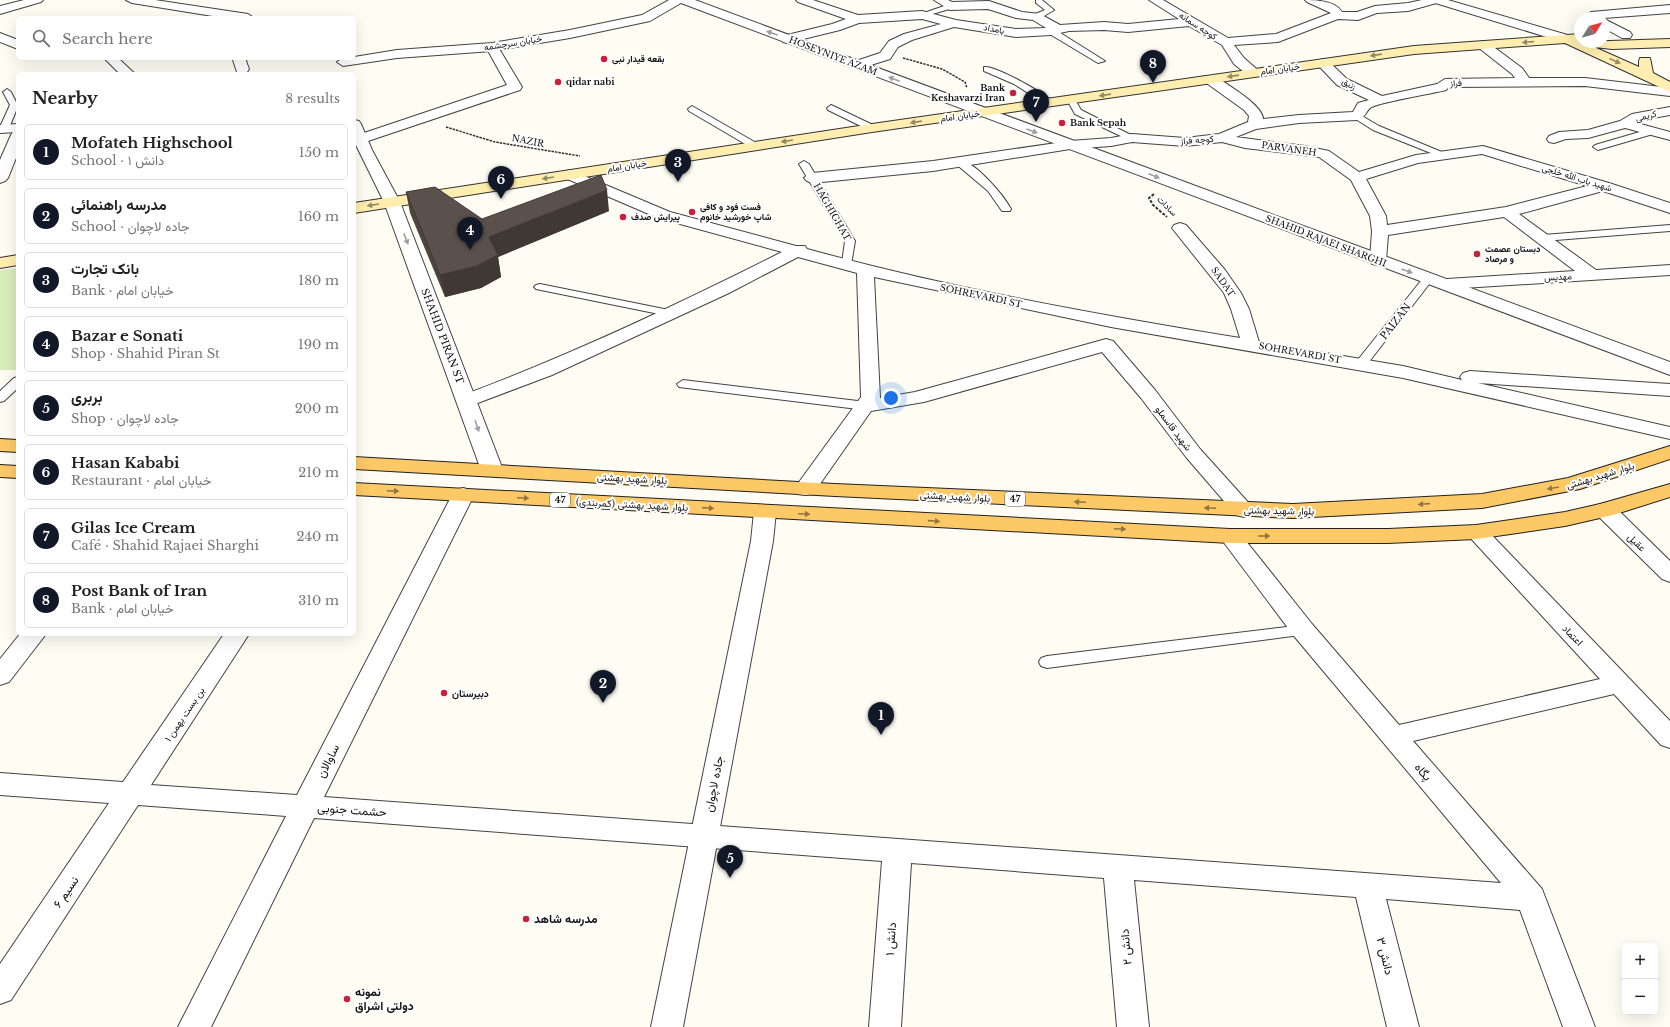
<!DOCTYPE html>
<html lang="en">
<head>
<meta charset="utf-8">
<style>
  :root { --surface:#fff; --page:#f6f6f6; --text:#222; --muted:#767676; --line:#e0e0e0; --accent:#111827 }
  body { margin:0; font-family:"Libre Baskerville",Vazirmatn,serif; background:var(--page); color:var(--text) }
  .controls { position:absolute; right:12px; bottom:12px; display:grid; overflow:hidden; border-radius:6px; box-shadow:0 4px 16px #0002 }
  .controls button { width:36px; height:36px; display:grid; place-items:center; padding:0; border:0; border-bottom:1px solid var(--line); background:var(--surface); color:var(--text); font:20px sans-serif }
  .compass { position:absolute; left:1574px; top:12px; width:36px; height:36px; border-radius:50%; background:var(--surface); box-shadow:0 4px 16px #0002; rotate:53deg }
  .you { position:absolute; left:891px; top:398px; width:14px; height:14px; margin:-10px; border:3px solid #fff; border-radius:50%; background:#1a73e8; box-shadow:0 0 0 6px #1a73e833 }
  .badge { display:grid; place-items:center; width:26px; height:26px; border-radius:50%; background:var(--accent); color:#fff; font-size:13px; font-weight:700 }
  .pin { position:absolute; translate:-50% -33px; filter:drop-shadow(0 1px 2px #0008) }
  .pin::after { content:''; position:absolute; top:21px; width:14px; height:12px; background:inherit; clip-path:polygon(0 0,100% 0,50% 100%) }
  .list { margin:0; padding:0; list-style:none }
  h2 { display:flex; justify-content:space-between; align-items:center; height:52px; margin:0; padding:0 16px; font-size:17px }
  h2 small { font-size:13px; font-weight:400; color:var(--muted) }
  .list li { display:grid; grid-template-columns:26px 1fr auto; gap:12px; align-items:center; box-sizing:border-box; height:56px; margin:0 8px 8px; padding:0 8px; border:1px solid var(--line); border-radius:6px }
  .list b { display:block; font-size:15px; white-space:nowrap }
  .list p { margin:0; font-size:13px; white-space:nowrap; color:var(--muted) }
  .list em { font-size:13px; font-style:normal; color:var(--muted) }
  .icon { flex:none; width:22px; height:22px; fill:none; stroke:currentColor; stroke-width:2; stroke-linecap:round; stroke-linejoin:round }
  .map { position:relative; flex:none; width:1670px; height:1027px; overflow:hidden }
  .search { position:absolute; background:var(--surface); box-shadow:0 4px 16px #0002; left:16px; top:16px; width:340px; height:44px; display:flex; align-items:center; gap:10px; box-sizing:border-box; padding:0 14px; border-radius:6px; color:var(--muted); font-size:15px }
  .panel { position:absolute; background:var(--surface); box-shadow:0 4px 16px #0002; left:16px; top:72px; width:340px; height:564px; border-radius:6px }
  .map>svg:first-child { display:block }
</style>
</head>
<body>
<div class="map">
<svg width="1670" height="1027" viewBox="0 0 1670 1027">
  <rect width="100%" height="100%" fill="#fffcf4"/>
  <path fill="#d9ecbb" d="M18,268V370H0V270Z"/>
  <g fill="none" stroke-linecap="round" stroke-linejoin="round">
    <defs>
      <path id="service" d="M1036,0H1042L1054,10L1039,19H1033V15L1045,10L1036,3Z
        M950,4H953V8L922,17L918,15Z
        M1048,29H1054L1105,61L1098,63L1048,33Z
        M984,67C995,65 1046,94 1054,103L1050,106L1047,105L1014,84L984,71Z
        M7,89L11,92L18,106L9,128L4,131L1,130L0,127L10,105L3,92Z
        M1071,97L1074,98L1081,110L1137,138L1135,140H1129L1075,114L1067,100Z
        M831,105L875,126L877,128L872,131L869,130L828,110L827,108Z
        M692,106L758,144L760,146L755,149L752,148L689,111L688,109Z
        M1357,113L1379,126L1449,155L1447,157H1441L1373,130L1354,118L1353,116Z
        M1650,129L1653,130V134L1598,150L1593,147L1595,145Z
        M959,159C976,163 1003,194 1011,209L1010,211H1002L988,191L956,164L954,162Z
        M804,161L809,164L855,241L851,265H843L842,263L845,241L799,164Z
        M1670,225V231L1543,241L1538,238L1543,235Z
        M1428,276L1433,279L1365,367H1357L1355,364L1357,361L1424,277Z
        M540,284L669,310L675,313L669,316L536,289L534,287L536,285Z
        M18,377V388L4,401L0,402V391L14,378Z
        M683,380L866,402L872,406L866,410L679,387L677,384Z
        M1303,625L1308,626L1311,630L1308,634L1047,668L1041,666L1039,662L1041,658L1047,656Z"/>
      <path id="minor" d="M24,0H43L41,2L0,14V6Z
        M796,0H813L858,15L922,11L956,20L1016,29L1046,28L1033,20L1016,18L988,9L950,10L934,0H948L952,2L989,1L1022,12L1040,14L1060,25L1104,22L1128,24L1179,19L1149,0H1163L1228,38L1276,34L1331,13L1307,2L1305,0C1316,0 1336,1 1342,12H1357L1375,6L1408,3L1422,0H1442L1440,2L1408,11L1377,13L1358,20L1338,19L1278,42L1234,45L1244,58L1261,73L1254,77L1249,76L1234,64L1222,45L1189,26L1128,32L1104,30L1069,31L1051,35L1016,37L954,27L912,40L898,47L890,59L858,69L852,65L853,62L880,53L889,41L904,34L941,24L922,19L859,23L840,30L787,43L783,42L781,39L783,36L832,24L846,19L798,2Z
        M1670,5V13L1604,18H1586L1585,16L1591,12Z
        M1604,19L1630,32L1632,35L1630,38H1622L1604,28Z
        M0,33L18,40V49L0,42Z
        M1483,41L1487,42L1522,68L1529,78H1585L1670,88V96L1585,86L1449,87L1446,90C1435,93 1375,103 1370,108C1365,113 1365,118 1357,120L1299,123L1256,129L1236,137L1305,146L1329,151L1359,172L1416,155L1483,146L1609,183L1670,203V213L1603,191L1519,214L1596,270L1670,265V275L1447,289L1441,288L1438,284L1441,280L1447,279L1575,271L1504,217L1388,235L1386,260L1384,264L1378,265L1372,264L1370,260L1372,231L1370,216L1351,180L1319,157L1245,148L1222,142L1185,146L1132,142L1111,146L1070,149L933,171L812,183L807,181L804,178L807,175L812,173L933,161L1070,141L1111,138L1132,134L1185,138L1219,134L1248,122L1249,116L1244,110L1205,82L1203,79L1205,76H1215C1226,84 1263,105 1263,119L1299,115L1353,112L1358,103L1369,100L1337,85L1316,63L1322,59L1327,60L1347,79L1382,96L1437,84L1445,79L1515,78L1512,74L1479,48L1477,45ZM1482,154L1587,186L1506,207L1387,225L1386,216L1366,179L1418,163Z
        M492,43L498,47L522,87L520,90L365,142H355V136L507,85L486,47Z
        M104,58H118L135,74H120Z
        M234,58H248L246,61L249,69L247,72H237L233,60Z
        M1670,107V115L1641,120L1637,123L1670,132V140L1625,128L1588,138L1566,139L1554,143L1549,142L1547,139L1549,136L1559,132L1588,130L1620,121L1632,114Z
        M18,131V153L8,178L5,181L0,183V160L11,135L13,132Z
        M570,170L670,212L796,246H805L807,249C949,288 1094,314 1240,338L1231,309L1224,293L1172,228L1174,225L1180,223L1186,225L1225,270L1241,293L1249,309L1259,342L1403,366L1462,380L1460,377L1463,373L1470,371L1670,384V396L1478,383L1670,427V439L1403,378L1111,327L874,277L880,398L915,392L1106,339L1113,341L1155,390L1200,449L1255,510L1252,515L1244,517L1236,515L1186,457L1141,398L1102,352L924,402L871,411L813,494L805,495L797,494L794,489L861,397L857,273L798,257L729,293L552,375L475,404L468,406L461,404L458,400L461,396C571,355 677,305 782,252L658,218L565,178L562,175L565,172Z
        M463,488L471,490L474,495L324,797L1501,883L1294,636L1219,536L1222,531L1230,529L1238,531L1312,624L1399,725L1600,679L1465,532L1468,527L1476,525L1484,527L1670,721V748L1661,745L1614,694L1413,741L1542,889L1595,1027H1563L1520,910L1386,899L1419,1027H1387L1356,897L1134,880L1149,1027H1117L1104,878L911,863L901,1027H869L882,861L314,818L211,1027H178L286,816L138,805L11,1000L0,1004V964L109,803L0,795V773L123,782L224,634H249L151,785L297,795L452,495L455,490Z
        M1605,503L1613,505L1670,561V582L1662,579L1597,515L1594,510L1597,505Z
        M20,634H46L9,682L0,685V659Z"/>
      <path id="tertiary" d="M126,0H155L248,14L254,18H225L132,3Z
        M669,0H695L1670,362V375L681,3L650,21L570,38L492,51L397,58L343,66L337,62L343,58H354V57L397,50L492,43L570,30L642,15Z
        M1430,0H1448L1571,36L1573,39L1567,43L1563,42L1432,2Z
        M354,120L359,121L361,124L372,150L400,202L503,470L499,474L492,476L485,474L481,470L384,202L354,141Z
        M18,124V132L0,133V125Z
        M765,505L773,507L776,512L773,541L683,1027H651L751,541L754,512L757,507Z"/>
      <path id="secondary" d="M1580,34V42L1670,39V47L1612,49L1594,47L1639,67V61L1640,58H1650L1653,73L1670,82V92L1565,43L1414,54L872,132L354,213V203L872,124L1414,46Z
        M18,255V265L0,268V258Z"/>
      <path id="primary" d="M0,439L18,440V452L0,451Z
        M1670,446V459L1580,489L1482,508L1293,518L835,496L354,469V457L835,484L1293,504L1482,494L1568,478Z
        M0,465L18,466V478L0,477Z
        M354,483L1230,529H1388L1476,525L1565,512L1600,504L1670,484V497L1613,515L1565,526L1476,539L1388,543H1230L354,495Z"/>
    </defs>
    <use href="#service" stroke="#434343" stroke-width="2"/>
    <use href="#minor" stroke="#434343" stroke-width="2"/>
    <use href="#tertiary" stroke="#434343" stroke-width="2"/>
    <use href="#secondary" stroke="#323232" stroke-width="2"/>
    <use href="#primary" stroke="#212121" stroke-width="2"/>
    <path stroke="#323232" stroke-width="1.5" stroke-dasharray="2.5 1" stroke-linecap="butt" d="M903,58L942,69L965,82L967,88
      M446,127L495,142L580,156"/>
    <path stroke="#323232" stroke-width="2" stroke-dasharray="3 1.5" stroke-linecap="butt" d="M1154,194L1149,198L1153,205L1167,217"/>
    <use href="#service" fill="#fff" fill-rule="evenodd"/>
    <use href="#minor" fill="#fff" fill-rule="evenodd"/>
    <use href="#tertiary" fill="#fff" fill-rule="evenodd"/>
    <use href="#secondary" fill="#ffeeaf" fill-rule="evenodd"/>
    <use href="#primary" fill="#fdc966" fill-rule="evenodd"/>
  </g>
  <path fill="#4d4541" d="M406,192L482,219L609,211L498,257L501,277L481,288L445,297L410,213Z"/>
  <path fill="#3f3835" d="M607,190L609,211L498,257L501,277L481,288L445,297L440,275L489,237Z"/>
  <path fill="#5a504c" stroke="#3f3835" d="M601,175L607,190L489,237L498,255L477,266L440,275L406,192L435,187L482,219Z"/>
  <defs><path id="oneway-solid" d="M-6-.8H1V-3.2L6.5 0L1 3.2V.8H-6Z"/></defs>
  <g fill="#9f9f9f">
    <use href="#oneway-solid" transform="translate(772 33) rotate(-160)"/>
    <use href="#oneway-solid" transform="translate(894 79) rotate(-159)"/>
    <use href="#oneway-solid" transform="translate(1032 131) rotate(20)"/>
    <use href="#oneway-solid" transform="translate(1154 176) rotate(21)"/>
    <use href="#oneway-solid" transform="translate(406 239) rotate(69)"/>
    <use href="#oneway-solid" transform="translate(1407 271) rotate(20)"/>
    <use href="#oneway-solid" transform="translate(477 426) rotate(71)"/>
  </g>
  <g fill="#938a67">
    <use href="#oneway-solid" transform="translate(1528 42) rotate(176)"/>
    <use href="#oneway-solid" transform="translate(1376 55) rotate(172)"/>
    <use href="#oneway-solid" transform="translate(1615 61) rotate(24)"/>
    <use href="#oneway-solid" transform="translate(1233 76) rotate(172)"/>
    <use href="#oneway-solid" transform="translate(1105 95) rotate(172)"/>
    <use href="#oneway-solid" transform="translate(916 122) rotate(172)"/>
    <use href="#oneway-solid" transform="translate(787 141) rotate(171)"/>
    <use href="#oneway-solid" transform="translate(548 178) rotate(171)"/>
    <use href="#oneway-solid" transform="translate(373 205) rotate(171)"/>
  </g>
  <g fill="#92763f">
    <use href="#oneway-solid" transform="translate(1553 488) rotate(170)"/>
    <use href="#oneway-solid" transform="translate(393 491) rotate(3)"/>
    <use href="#oneway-solid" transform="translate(523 498) rotate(3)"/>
    <use href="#oneway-solid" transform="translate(1080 502) rotate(-177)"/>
    <use href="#oneway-solid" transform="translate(1424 504) rotate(176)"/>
    <use href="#oneway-solid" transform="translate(708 508) rotate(4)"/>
    <use href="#oneway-solid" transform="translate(1210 508) rotate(-177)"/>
    <use href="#oneway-solid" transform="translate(804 514) rotate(2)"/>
    <use href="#oneway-solid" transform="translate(934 521) rotate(4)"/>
    <use href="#oneway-solid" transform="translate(1120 529) rotate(2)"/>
    <use href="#oneway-solid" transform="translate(1264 536)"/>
  </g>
  <g fill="#c8213a" stroke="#fff" stroke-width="1.5">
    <circle cx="604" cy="59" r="4"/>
    <circle cx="558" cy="82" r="4"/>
    <circle cx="1013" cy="93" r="4"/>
    <circle cx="1062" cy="123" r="4"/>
    <circle cx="692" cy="212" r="4"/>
    <circle cx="623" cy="217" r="4"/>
    <circle cx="1477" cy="254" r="4"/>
    <circle cx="444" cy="693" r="4"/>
    <circle cx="526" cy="919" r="4"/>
    <circle cx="347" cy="999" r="4"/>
  </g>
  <g text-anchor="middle" stroke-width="4" stroke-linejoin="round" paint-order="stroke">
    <g font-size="9" fill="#101010" stroke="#fff">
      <text transform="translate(1198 26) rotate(33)" y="3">کوچه سمانه</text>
      <text transform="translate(994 29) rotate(11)" y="3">بامداد</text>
      <text transform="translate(513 43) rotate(-9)" y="3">خیابان سرچشمه</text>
      <text transform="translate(833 56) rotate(21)" y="3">HOSEYNIYE AZAM</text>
      <text transform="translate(1280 69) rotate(-8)" y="3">خیابان امام</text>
      <text transform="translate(1456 83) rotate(-3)" y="3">فراز</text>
      <text transform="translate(1349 84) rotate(30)" y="3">زنبق</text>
      <text transform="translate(960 116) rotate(-8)" y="3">خیابان امام</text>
      <text transform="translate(1646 116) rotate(-14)" y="3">کریمی</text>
      <text transform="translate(1197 140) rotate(-4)" y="3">کوچه فراز</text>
      <text transform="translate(528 141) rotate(11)" y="3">NAZIR</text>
      <text transform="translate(1289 149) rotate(8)" y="3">PARVANEH</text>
      <text transform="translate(627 166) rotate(-9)" y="3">خیابان امام</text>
      <text transform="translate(1577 178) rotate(17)" y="3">شهید باب الله خلجی</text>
      <text transform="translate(1167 206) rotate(45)" y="3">سادات</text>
      <text transform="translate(832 212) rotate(60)" y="3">HAGHIGHAT</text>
      <text transform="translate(1326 241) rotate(21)" y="3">SHAHID RAJAEI SHARGHI</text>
      <text transform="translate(1558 277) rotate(-3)" y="3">مهدیس</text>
      <text transform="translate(1223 282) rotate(55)" y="3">SADAT</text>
      <text transform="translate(981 296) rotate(12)" y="3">SOHREVARDI ST</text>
      <text transform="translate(1300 353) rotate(10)" y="3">SOHREVARDI ST</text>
    </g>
    <g font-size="9" font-weight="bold" fill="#101010" stroke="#fff" text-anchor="start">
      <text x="612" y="62">بقعه قیدار نبی</text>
      <text x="566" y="85">qidar nabi</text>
      <text x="1005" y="91" text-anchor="end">Bank<tspan x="1005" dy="10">Keshavarzi Iran</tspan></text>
      <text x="1070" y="126">Bank Sepah</text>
      <text x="700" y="210">فست فود و کافی<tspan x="700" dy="10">شاپ خورشید خانوم</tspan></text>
      <text x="631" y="220">پیرایش صدف</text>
      <text x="1485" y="252">دبستان عصمت<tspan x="1485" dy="10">و مرصاد</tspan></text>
    </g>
    <g fill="#fff" stroke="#585858" stroke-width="1">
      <rect x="1005" y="492" width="20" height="14" rx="3"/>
      <rect x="550" y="493" width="20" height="14" rx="3"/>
    </g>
    <g font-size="9" font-weight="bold" fill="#101010">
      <text x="1015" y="502">47</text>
      <text x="560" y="503">47</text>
    </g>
    <g font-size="10" fill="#101010" stroke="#fff">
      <text transform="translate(1395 321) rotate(-52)" y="4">PAIZAN</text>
      <text transform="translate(443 336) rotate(69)" y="4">SHAHID PIRAN ST</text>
      <text transform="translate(1174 428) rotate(53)" y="4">شهید قاسملو</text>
      <text transform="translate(1600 475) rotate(-17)" y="4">بلوار شهید بهشتی</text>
      <text transform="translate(632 478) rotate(3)" y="4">بلوار شهید بهشتی</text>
      <text transform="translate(955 496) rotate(3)" y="4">بلوار شهید بهشتی</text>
      <text transform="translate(632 504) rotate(3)" y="4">بلوار شهید بهشتی (کمربندی)</text>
      <text transform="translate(1279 510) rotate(1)" y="4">بلوار شهید بهشتی</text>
      <text transform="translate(1637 542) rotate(44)" y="4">عقیل</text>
      <text transform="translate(1573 635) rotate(46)" y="4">اعتماد</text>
      <text transform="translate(184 714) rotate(-56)" y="4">بن بست بهمن ۱</text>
    </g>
    <g font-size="10" font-weight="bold" fill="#101010" stroke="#fff" text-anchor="start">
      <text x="452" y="697">دبیرستان</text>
    </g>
    <g font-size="12" fill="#101010" stroke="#fff">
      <text transform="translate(328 761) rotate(-63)" y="4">ساوالان</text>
      <text transform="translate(1423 772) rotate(49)" y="4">پگاه</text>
      <text transform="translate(714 784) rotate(-79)" y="4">جاده لاچوان</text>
      <text transform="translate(352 810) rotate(4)" y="4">حشمت جنوبی</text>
      <text transform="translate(66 892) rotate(-56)" y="4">نسیم ۶</text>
      <text transform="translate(891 939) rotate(-86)" y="4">دانش ۱</text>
      <text transform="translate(1126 947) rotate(-95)" y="4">دانش ۲</text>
      <text transform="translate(1385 956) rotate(76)" y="4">دانش ۳</text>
    </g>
    <g font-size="12" font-weight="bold" fill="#101010" stroke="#fff" text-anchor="start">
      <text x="534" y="923">مدرسه شاهد</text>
      <text x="355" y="996">نمونه<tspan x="355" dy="14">دولتی اشراق</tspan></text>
    </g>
  </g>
</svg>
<div class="controls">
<button>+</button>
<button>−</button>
</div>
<svg class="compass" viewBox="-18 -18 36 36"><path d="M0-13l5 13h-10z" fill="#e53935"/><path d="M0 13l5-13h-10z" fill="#767676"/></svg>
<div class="you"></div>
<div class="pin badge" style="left:881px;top:735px">1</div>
<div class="pin badge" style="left:603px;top:703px">2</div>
<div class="pin badge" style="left:678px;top:182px">3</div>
<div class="pin badge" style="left:470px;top:250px">4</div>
<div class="pin badge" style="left:730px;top:878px">5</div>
<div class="pin badge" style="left:501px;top:199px">6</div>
<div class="pin badge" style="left:1036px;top:122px">7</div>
<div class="pin badge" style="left:1153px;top:83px">8</div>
<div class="search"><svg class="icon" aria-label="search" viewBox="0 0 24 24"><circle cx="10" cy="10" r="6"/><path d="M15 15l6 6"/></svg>Search here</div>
<section class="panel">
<h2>Nearby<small>8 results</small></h2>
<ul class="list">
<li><span class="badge">1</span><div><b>Mofateh Highschool</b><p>School · دانش ۱</p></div><em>150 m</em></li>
<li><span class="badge">2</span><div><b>مدرسه راهنمائی</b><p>School · جاده لاچوان</p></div><em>160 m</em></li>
<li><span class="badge">3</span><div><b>بانک تجارت</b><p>Bank · خیابان امام</p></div><em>180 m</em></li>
<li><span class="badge">4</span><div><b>Bazar e Sonati</b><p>Shop · Shahid Piran St</p></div><em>190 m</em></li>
<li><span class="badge">5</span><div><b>بربری</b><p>Shop · جاده لاچوان</p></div><em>200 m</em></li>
<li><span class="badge">6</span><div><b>Hasan Kababi</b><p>Restaurant · خیابان امام</p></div><em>210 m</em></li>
<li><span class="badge">7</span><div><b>Gilas Ice Cream</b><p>Café · Shahid Rajaei Sharghi</p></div><em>240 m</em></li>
<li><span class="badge">8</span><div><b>Post Bank of Iran</b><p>Bank · خیابان امام</p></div><em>310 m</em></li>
</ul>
</section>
</div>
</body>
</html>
